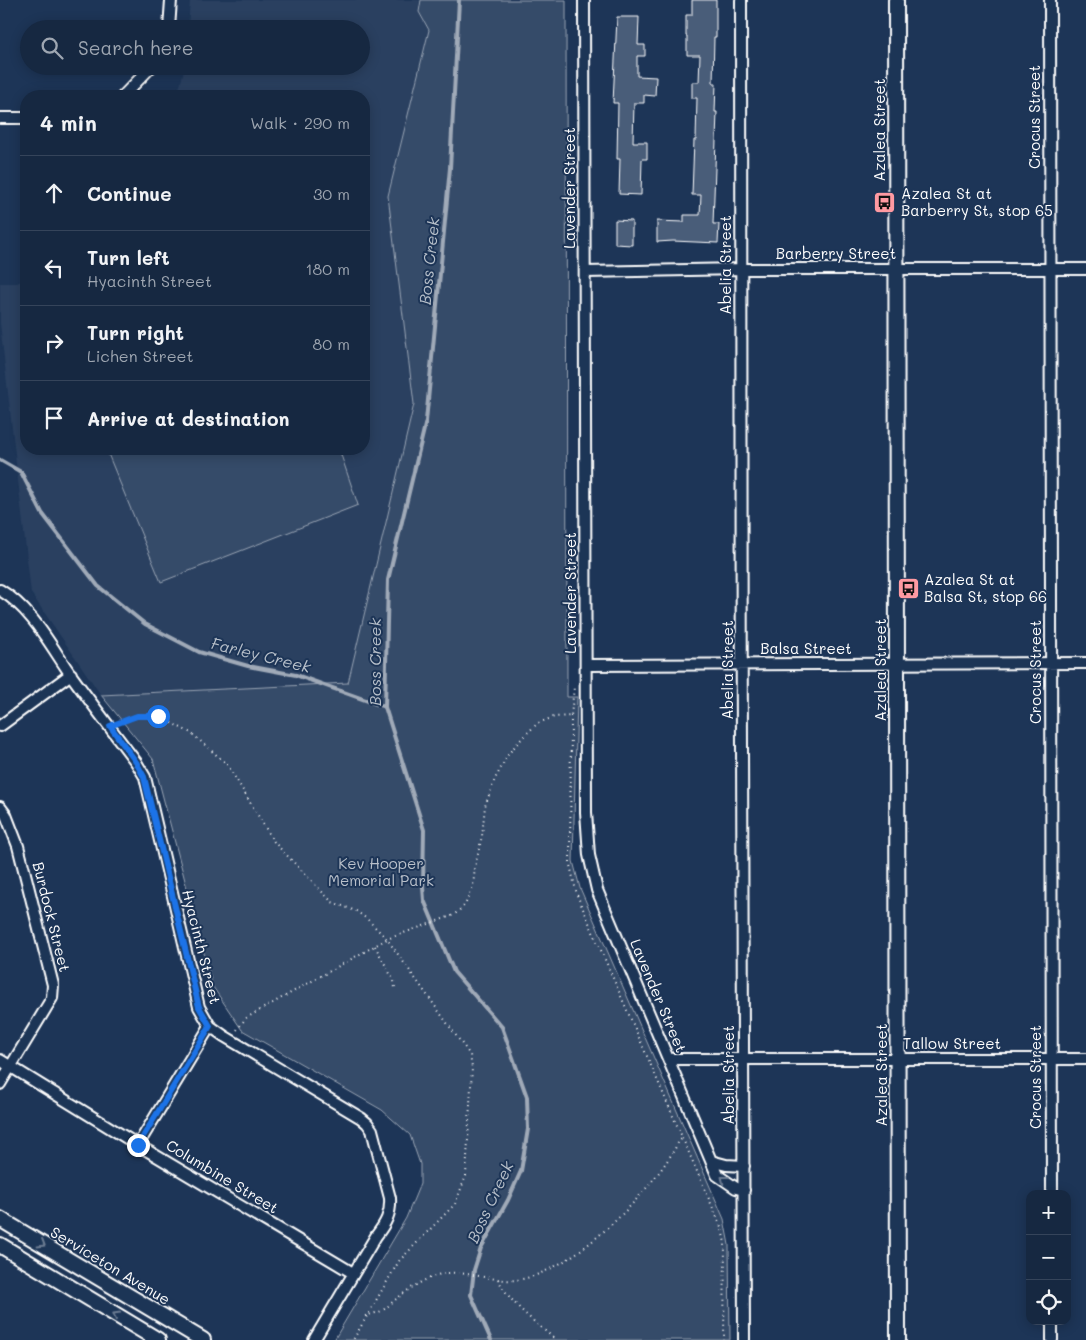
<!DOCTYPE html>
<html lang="en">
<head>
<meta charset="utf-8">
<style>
  :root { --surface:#162841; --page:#1f3048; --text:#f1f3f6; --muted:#9ea6b1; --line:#35445a }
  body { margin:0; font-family:Mali,sans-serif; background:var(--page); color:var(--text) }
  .controls { position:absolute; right:15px; bottom:15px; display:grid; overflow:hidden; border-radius:10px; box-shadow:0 2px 12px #0003 }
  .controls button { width:45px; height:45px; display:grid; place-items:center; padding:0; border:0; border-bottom:1px solid var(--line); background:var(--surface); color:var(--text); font:25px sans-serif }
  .stop { position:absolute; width:15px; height:15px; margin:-11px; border:4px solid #1a73e8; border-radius:50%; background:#fff }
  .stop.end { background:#1a73e8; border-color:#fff; box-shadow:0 1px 5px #0008 }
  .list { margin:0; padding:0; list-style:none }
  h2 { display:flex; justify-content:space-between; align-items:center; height:65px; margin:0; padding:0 20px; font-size:21px }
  h2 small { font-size:16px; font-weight:400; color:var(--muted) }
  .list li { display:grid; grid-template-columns:32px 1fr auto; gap:15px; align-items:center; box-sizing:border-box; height:75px; padding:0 20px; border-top:1px solid var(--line) }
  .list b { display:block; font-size:19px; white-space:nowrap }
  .list p { margin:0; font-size:16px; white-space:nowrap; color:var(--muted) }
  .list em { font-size:16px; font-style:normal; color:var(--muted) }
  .icon { flex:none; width:28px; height:28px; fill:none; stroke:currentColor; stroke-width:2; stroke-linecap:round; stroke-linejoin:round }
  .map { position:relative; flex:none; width:1086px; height:1340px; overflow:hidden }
  .search { position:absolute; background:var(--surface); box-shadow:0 2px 12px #0003; left:20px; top:20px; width:350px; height:55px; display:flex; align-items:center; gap:12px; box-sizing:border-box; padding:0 18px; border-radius:28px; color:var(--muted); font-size:19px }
  .panel { position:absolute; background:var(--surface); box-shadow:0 2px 12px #0003; left:20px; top:90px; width:350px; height:365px; border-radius:20px }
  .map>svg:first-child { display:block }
</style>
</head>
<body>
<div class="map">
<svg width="1086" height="1340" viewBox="0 0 1086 1340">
  <rect width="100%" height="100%" fill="#1d3557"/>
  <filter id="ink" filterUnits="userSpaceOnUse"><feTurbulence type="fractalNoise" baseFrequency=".02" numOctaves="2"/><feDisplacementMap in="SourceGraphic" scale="10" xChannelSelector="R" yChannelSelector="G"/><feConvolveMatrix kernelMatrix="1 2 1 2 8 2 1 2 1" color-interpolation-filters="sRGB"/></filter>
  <g filter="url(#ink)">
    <path fill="#2a4161" d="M190,0H421L419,12L429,30L388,196L414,404L348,683L101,695L31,593L0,323V283H17L26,279V449H364V96H173L180,86L185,66H361V29H188Z"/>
    <path fill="#364b69" stroke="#9aa5b4" d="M421,0H566L567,697H577L573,861L580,888L724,1219L729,1245L730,1340H334L406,1218L420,1184V1164L410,1135L382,1110L242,1030L213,987L153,759L101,695L348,683L414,404L388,196L429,30L419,12Z
      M106,449H339L358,505L161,582Z"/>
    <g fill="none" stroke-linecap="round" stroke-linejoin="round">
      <path stroke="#a0aab8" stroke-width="4" d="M459,0L450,168L426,421L388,580L385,707L424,830L423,887L424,900L454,972L502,1027L527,1097L528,1129L521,1171L508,1200L481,1248L474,1270L471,1295L491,1340
        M0,460L21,472L42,513L98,586L145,624L199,652L248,666L296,675L385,707"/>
    </g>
    <path fill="#4a5d79" stroke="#fff" d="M692,0H716V37H714L713,83H716L715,112H717L713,224H719L718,243L673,241L657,242V221L684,222V215H700L701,195H692L694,140H696L697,98H692V82H699L700,55H687V36H686V15H692Z
      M617,17H639L638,45H645V56H637V76L656,77L655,96L644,95V103H634L633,142H647V159H642L641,195L619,194L620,159H617L618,103H613Z
      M615,220L632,221V245L615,244Z"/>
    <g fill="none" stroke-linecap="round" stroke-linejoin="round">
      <defs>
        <path id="street" d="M584,0L586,812L589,855L597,890L717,1175L736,1188L744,1190
          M741,0C740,447 743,893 744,1340
          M1050,0L1052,1194
          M169,29L171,0
          M123,96L152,66
          M0,118H26
          M585,272L740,269H1086
          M0,590C32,609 50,645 71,675C92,704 114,733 136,762L145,777L199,1007L210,1026L224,1036L361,1118L367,1123L372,1130L390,1198C391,1214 386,1223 376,1236L314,1340
          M587,665L1086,663
          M0,726L71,674
          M0,807L6,815L18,846L53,985L52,998L0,1084
          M669,1059H1086
          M0,1060L138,1145L353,1273
          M138,1145L210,1026
          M711,1161L726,1165L744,1166
          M1052,1321V1340"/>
        <path id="secondary" d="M896,0L898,1340
          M0,1219L203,1340
          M0,1245L158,1340"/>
      </defs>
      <use href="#street" stroke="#fff" stroke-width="14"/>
      <use href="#secondary" stroke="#fff" stroke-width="18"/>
      <path stroke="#fff" stroke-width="2" stroke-dasharray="1 4" stroke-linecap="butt" d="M571,716L570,865L577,895L722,1229L725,1243L724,1340
        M119,723L137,716H158L191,733L227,764L274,842L332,902L356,911L367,919L387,939L470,1055L472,1068L466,1176L455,1204L399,1261L353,1340
        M375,946L394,981L395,988
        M237,1030L246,1018L387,939L454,915L465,905L473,887L475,867L482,836L485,806L495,779L509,753L524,736L538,723L554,717L571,716L574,687
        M498,1279C511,1305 535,1322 556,1340
        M365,1316C371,1314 378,1313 383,1310C388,1307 391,1303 395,1300C409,1289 423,1279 441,1274C463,1269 493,1282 516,1280C572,1274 655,1189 679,1141L683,1138"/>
      <use href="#street" stroke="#1d3557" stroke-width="10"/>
      <use href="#secondary" stroke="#1d3557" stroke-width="14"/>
    </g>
    <defs><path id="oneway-chevron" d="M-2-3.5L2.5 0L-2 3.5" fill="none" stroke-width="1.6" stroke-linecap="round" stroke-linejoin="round" transform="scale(1.25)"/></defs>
    <g stroke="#6c7c92">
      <use href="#oneway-chevron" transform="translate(724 1179) rotate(-142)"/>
      <use href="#oneway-chevron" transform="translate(42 1244) rotate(31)"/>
      <use href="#oneway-chevron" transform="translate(116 1315) rotate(-149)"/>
    </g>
  </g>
  <g fill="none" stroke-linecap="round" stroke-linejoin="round" filter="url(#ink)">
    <path stroke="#1a73e8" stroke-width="6" d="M138,1145L210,1026L199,1007L144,777L136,762L110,726L137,716H158"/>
  </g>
  <defs>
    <symbol id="bus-square" viewBox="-11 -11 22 22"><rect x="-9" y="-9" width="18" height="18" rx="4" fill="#ff9aa2" stroke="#1d3557"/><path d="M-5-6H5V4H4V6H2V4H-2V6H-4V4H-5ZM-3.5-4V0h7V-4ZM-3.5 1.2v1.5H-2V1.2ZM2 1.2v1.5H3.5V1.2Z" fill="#111"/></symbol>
  </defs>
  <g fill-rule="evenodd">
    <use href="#bus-square" x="872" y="190" width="25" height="25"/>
    <use href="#bus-square" x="896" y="576" width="25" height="25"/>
  </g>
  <g text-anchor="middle" stroke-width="4" stroke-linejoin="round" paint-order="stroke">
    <g font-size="15" fill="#fff" stroke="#1d3557">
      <text transform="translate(1035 117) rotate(-90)" y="5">Crocus Street</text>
      <text transform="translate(880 130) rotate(-90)" y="5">Azalea Street</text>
      <text transform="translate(570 188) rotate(-90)" y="5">Lavender Street</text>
      <text x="836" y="259">Barberry Street</text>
      <text transform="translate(726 265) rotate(-90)" y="5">Abelia Street</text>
      <text transform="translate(571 593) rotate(-90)" y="5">Lavender Street</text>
      <text x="806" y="654">Balsa Street</text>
      <text transform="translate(728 670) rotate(-90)" y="5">Abelia Street</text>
      <text transform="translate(881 670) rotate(-90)" y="5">Azalea Street</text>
      <text transform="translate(1036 672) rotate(-90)" y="5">Crocus Street</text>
      <text transform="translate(51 917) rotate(76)" y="5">Burdock Street</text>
      <text transform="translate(201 947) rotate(76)" y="5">Hyacinth Street</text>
      <text transform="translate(658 996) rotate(67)" y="5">Lavender Street</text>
      <text x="952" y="1049">Tallow Street</text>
      <text transform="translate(729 1075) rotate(-90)" y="5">Abelia Street</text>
      <text transform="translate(882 1075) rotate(-90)" y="5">Azalea Street</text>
      <text transform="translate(1036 1077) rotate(-90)" y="5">Crocus Street</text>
      <text transform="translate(222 1177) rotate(31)" y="5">Columbine Street</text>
      <text transform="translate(110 1266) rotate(31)" y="5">Serviceton Avenue</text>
    </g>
    <g font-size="15" fill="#fff" stroke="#1d3557" text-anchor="start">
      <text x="901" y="199">Azalea St at<tspan x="901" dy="17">Barberry St, stop 65</tspan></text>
      <text x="924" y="585">Azalea St at<tspan x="924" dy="17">Balsa St, stop 66</tspan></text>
    </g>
    <g font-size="15" fill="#b9c0ca" stroke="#1d3557">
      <text x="381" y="869">Kev Hooper<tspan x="381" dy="17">Memorial Park</tspan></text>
    </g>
    <g font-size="16" font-style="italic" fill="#b8c0ca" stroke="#1d3557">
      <text transform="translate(429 261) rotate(-84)" y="6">Boss Creek</text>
      <text transform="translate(261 655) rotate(14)" y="6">Farley Creek</text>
      <text transform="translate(375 662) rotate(-90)" y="6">Boss Creek</text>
      <text transform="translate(490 1202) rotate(-65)" y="6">Boss Creek</text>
    </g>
  </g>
</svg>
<div class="controls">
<button>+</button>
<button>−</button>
<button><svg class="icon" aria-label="locate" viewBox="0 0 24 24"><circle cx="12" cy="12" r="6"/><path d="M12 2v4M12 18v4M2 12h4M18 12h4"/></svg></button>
</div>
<div class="stop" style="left:158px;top:716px"></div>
<div class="stop end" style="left:138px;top:1145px"></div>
<div class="search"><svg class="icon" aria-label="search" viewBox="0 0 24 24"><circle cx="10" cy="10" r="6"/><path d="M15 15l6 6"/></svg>Search here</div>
<section class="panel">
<h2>4 min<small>Walk · 290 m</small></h2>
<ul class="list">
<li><svg class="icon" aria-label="ahead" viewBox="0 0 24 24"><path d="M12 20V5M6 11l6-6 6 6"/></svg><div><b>Continue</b></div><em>30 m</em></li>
<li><svg class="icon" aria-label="left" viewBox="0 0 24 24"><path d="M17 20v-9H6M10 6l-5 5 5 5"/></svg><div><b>Turn left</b><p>Hyacinth Street</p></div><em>180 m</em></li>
<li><svg class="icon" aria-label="right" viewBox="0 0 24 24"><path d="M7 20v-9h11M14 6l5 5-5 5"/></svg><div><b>Turn right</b><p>Lichen Street</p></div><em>80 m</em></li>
<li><svg class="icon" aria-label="arrive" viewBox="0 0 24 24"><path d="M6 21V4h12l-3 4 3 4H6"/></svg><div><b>Arrive at destination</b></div></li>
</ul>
</section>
</div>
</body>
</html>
